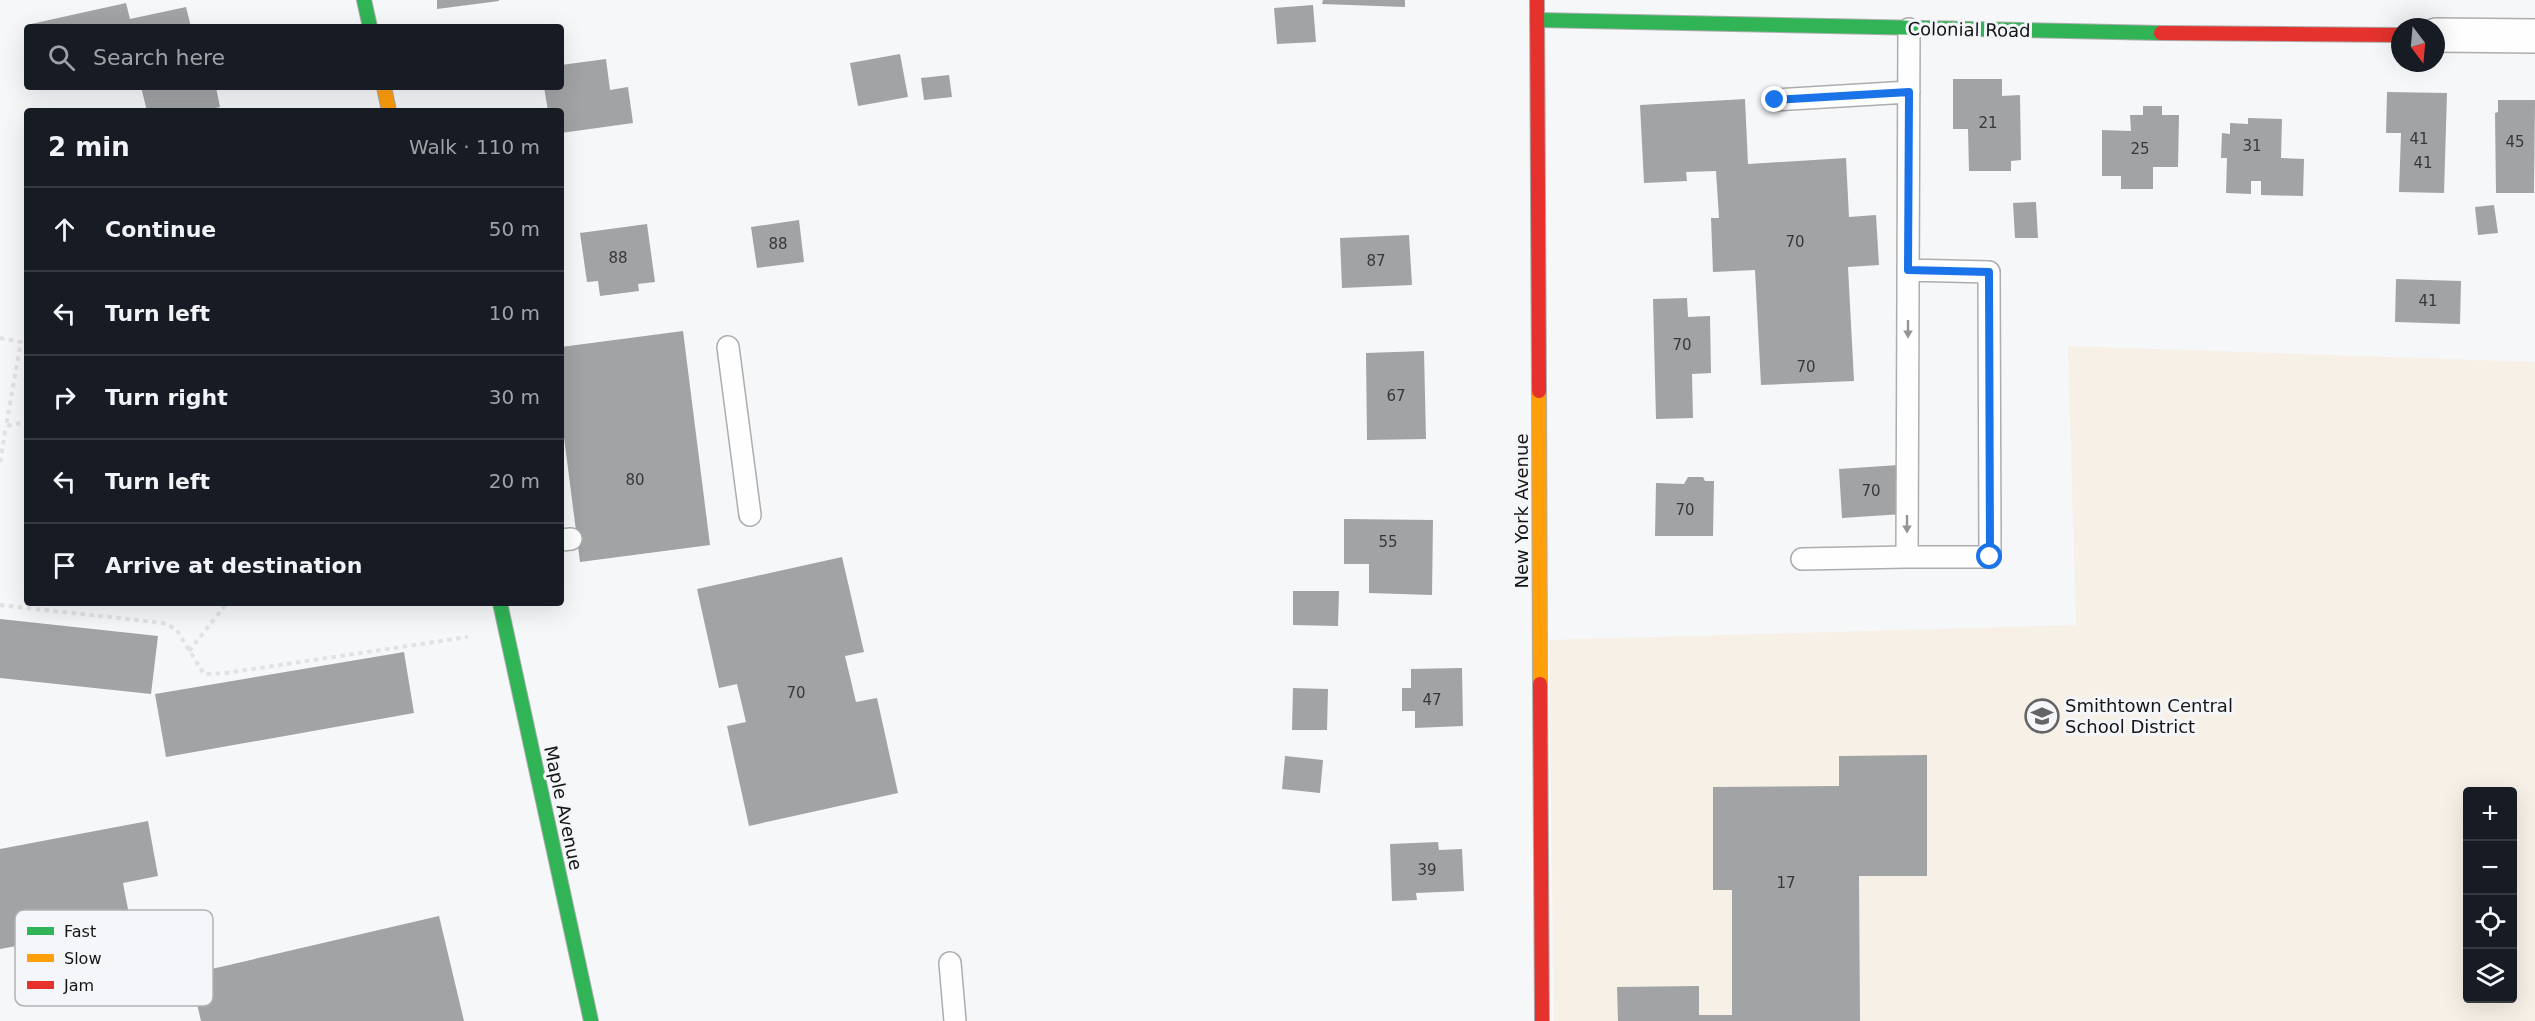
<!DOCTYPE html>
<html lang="en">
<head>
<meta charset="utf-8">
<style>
  :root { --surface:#171b24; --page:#242831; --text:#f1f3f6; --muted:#9ea1a6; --line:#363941 }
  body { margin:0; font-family:"DejaVu Sans",sans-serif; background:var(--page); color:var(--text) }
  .controls { position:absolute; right:18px; bottom:18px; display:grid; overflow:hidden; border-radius:6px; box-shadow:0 6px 24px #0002 }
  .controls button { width:54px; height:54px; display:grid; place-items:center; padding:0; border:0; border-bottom:2px solid var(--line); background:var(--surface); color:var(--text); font:30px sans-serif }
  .compass { position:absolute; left:2391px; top:18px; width:54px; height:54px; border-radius:50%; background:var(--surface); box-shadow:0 6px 24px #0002; rotate:164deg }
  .stop { position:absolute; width:18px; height:18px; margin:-14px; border:4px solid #1a73e8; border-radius:50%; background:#fff }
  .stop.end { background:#1a73e8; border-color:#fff; box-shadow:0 2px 6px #0008 }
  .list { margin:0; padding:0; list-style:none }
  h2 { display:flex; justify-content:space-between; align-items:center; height:78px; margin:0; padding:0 24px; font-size:26px }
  h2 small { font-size:20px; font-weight:400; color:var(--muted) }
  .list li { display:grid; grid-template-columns:39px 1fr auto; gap:18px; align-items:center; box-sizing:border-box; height:84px; padding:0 24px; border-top:2px solid var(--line) }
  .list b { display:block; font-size:22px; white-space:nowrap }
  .list em { font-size:20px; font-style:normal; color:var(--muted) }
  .icon { flex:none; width:33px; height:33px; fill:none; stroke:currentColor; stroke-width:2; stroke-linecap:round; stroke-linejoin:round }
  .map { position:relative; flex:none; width:2535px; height:1021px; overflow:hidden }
  .search { position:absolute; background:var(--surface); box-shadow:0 6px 24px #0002; left:24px; top:24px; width:540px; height:66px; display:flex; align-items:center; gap:15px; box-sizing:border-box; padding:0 21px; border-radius:6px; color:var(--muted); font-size:22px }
  .panel { position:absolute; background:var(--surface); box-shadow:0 6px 24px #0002; left:24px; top:108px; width:540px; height:498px; border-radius:6px }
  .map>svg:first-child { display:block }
</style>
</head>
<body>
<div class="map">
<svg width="2535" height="1021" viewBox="0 0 2535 1021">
  <rect width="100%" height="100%" fill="#f6f7f9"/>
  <path fill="#f7f0e6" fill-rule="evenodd" d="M2068,346L2535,362V1021H1554L1549,640L2076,625ZM2468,792H2512V998H2468Z"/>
  <path fill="#a2a3a5" d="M437,0H499V1L437,9Z
    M1323,0H1405V7L1322,4Z
    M126,3L130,19L186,7L191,27H31V24Z
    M1313,5L1316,42L1277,44L1274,8Z
    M900,54L908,97L858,106L850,63Z
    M606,59L610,90L628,87L633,123L561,133V111H548L544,87H561V65Z
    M949,75L952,97L924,100L921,78Z
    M1953,79H2002V96L2020,95L2021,160L2011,161V171H1969L1968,129H1953Z
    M141,87H216L220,107L202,111H147Z
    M2387,92L2447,93L2444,193L2399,192L2401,133H2386Z
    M1745,99L1748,164L1846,158L1849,217L1876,215L1879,265L1848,267L1854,381L1761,385L1755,270L1713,272L1711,218H1719L1716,171L1686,172L1687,181L1644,183L1640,105Z
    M2498,100H2535L2534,193H2496L2495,113L2498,112Z
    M2143,106H2162V115H2179L2178,167H2153V189H2121V176H2102V130L2131,131L2130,115H2143Z
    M2248,118L2282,119L2281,158L2304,159L2303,196L2261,195V181H2251V194L2226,193L2227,158H2221L2222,133L2230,134V123L2248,124Z
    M2036,202L2038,238H2015L2013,203Z
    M2494,205L2498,233L2478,235L2475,207Z
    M799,220L804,262L757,268L751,227Z
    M647,224L655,282L638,284L639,291L600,296L598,281L587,282L580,233Z
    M1409,235L1412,285L1342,288L1340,238Z
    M2396,279L2461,281L2460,324L2395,322Z
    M1687,298L1688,317L1710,316L1711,373L1692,374L1693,418L1656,419L1653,299Z
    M683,331L710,545L580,562L561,414V347Z
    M1424,351L1426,439L1367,440L1366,353Z
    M1899,465L1903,514L1842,518L1839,469Z
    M1688,477H1703L1705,481H1714L1713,536H1655L1656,483L1684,484Z
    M1344,519L1433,520L1432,595L1369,593V564H1344Z
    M842,557L864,652L845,656L856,702L877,698L898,793L749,826L727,726L746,722L737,684L719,688L697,589Z
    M1293,591H1339L1338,626L1293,625Z
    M0,619L158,636L151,694L0,678Z
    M404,652L414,713L166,757L155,694Z
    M1462,668L1463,726L1415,728V711H1402V688H1411V669Z
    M1293,688L1328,689L1327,730H1292Z
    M1927,755V876H1859L1860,1021H1618L1617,987L1699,986V1015H1732V890H1713V787L1839,786V756Z
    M1285,756L1323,760L1320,793L1282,789Z
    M148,821L158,876L123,883L131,925L0,949V849Z
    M1438,842L1439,850L1462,849L1464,891L1416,893L1417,900L1392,901L1390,844Z
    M439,916L464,1021H201L190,974Z"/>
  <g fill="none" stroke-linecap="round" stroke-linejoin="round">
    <defs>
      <path id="lane" d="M1775,100L1909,92
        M1908,270L1989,272L1990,557H1907L1909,29
        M728,347L750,515
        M561,540L571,539
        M1802,559L1907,557
        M950,963L955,1021"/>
      <path id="street" d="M2436,35L2535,36"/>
      <path id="fast" d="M364,0L370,27
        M1537,20L2161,33
        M500,603L591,1021"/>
      <path id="slow" d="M384,87L389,111
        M1539,391L1540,684"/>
      <path id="jam" d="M1537,0L1539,391
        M2161,33L2400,35
        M1540,684L1542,1021"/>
    </defs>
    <use href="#lane" stroke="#acadae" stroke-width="24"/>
    <use href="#street" stroke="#acadae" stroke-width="36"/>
    <use href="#fast" stroke="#acadae" stroke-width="16"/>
    <use href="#slow" stroke="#acadae" stroke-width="16"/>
    <use href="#jam" stroke="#acadae" stroke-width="16"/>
    <path stroke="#e2e2e3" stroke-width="4" stroke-dasharray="4.5 4.5" stroke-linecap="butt" d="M0,338L21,342L6,426L27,422
      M0,462L6,426
      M0,605L163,623L176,629L204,674L226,673L468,637
      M189,651L227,603"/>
    <use href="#lane" stroke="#fefefe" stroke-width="21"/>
    <use href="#street" stroke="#fefefe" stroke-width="33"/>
    <use href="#fast" stroke="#30b455" stroke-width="14"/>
    <use href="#slow" stroke="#ff9f0a" stroke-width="14"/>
    <use href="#jam" stroke="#e5322d" stroke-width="14"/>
  </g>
  <defs><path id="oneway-solid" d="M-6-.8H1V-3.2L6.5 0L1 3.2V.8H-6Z" transform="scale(1.5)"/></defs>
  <g fill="#959596">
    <use href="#oneway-solid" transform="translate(1908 329) rotate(90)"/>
    <use href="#oneway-solid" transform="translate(1907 524) rotate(90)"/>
  </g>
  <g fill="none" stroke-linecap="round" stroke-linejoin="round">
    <path stroke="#1a73e8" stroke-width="8" d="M1775,100L1909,92L1908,270L1989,272L1990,557"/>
  </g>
  <defs>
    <symbol id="school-ring" viewBox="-11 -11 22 22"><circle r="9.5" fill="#f5f6fa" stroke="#646465" stroke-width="1.5"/><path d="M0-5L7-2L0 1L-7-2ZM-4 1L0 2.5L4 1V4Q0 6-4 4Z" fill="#646465"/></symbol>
  </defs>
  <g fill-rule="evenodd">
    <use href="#school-ring" x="2023" y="697" width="38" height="38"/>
  </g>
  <g text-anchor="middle" stroke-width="6" stroke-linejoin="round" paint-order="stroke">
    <g font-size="15" fill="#38383a">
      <text x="1988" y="128">21</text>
      <text x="2419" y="144">41</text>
      <text x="2515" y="147">45</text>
      <text x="2252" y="151">31</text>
      <text x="2140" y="154">25</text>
      <text x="2423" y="168">41</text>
      <text x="1795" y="247">70</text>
      <text x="778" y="249">88</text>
      <text x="618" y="263">88</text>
      <text x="1376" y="266">87</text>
      <text x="2428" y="306">41</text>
      <text x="1682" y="350">70</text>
      <text x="1806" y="372">70</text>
      <text x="1396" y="401">67</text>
      <text x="635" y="485">80</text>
      <text x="1871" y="496">70</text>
      <text x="1685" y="515">70</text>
      <text x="1388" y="547">55</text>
      <text x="796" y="698">70</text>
      <text x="1432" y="705">47</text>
      <text x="1427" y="875">39</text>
      <text x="1786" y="888">17</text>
    </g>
    <g font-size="18" fill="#151516" stroke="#f5f6fa">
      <text transform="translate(1969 30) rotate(1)" y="6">Colonial Road</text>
      <text transform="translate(1522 511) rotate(-90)" y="6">New York Avenue</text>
      <text transform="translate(563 808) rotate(78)" y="6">Maple Avenue</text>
    </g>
    <g font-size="18" fill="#151516" stroke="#f5f6fa" text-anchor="start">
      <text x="2065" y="712">Smithtown Central<tspan x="2065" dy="21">School District</tspan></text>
    </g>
  </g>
  <rect x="15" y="910" width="198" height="96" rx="9" fill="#f5f6fa" stroke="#b2b2b6" stroke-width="1.5"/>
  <rect x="27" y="927" width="27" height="8" fill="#30b455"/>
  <rect x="27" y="954" width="27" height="8" fill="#ff9f0a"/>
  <rect x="27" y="981" width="27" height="8" fill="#e5322d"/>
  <g font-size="16" fill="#151516">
    <text x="64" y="937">Fast</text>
    <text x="64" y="964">Slow</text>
    <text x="64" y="991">Jam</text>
  </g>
</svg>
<div class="controls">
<button>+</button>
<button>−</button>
<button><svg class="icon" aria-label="locate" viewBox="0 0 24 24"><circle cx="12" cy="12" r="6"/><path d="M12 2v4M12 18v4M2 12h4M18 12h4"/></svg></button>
<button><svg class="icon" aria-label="layers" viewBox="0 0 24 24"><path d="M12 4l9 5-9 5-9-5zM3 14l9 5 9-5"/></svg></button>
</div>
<svg class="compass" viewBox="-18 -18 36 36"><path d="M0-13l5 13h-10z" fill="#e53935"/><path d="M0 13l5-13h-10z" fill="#9ea1a6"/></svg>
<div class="stop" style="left:1990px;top:557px"></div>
<div class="stop end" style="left:1775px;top:100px"></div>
<div class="search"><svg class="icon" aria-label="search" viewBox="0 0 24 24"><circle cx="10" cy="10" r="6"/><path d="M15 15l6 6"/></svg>Search here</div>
<section class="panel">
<h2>2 min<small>Walk · 110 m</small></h2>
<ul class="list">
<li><svg class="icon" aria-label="ahead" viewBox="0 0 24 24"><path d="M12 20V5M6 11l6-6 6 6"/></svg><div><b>Continue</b></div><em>50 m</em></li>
<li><svg class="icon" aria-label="left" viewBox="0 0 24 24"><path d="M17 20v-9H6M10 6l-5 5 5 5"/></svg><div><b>Turn left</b></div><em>10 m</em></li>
<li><svg class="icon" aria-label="right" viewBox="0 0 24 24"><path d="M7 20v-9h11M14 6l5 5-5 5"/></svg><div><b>Turn right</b></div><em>30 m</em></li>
<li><svg class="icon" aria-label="left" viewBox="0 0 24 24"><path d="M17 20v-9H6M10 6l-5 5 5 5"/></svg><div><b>Turn left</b></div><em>20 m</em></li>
<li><svg class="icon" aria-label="arrive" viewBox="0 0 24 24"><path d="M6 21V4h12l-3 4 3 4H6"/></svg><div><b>Arrive at destination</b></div></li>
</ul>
</section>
</div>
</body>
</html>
